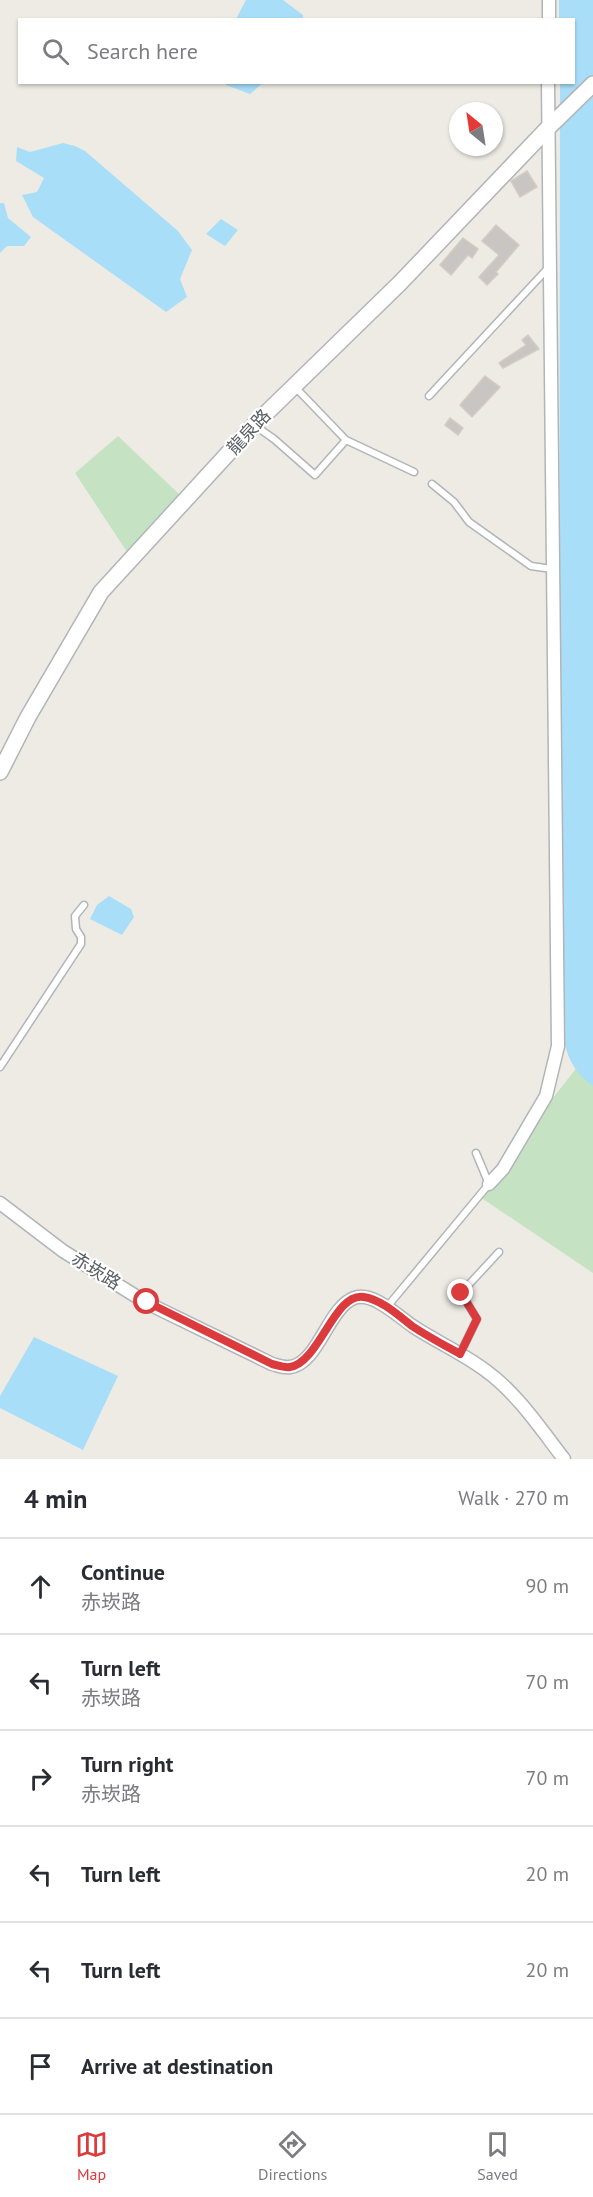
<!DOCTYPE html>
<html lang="en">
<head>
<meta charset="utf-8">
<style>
  :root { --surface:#fff; --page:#f7f7f7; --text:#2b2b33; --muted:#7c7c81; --line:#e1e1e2; --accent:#dc3b3e }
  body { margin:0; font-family:"PT Sans","Noto Sans TC",sans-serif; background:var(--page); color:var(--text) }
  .compass { position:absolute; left:449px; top:102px; width:54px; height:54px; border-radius:50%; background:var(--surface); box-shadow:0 2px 4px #0004; rotate:330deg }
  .stop { position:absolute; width:18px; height:18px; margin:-14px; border:4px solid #dc3b3e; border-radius:50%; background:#fff }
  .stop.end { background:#dc3b3e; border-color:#fff; box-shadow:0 2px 6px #0008 }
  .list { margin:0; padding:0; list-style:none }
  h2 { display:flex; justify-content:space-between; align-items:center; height:78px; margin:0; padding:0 24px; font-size:26px }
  h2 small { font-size:20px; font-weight:400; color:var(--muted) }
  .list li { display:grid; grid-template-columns:39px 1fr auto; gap:18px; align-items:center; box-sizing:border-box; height:96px; padding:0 24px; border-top:2px solid var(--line) }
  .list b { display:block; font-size:22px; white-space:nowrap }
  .list p { margin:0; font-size:20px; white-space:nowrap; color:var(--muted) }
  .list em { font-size:20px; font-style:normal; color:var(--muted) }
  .icon { flex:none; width:33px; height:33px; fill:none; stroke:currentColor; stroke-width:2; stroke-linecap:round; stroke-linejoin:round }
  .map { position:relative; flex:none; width:593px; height:1459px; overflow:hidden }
  .search { position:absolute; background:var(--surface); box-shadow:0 2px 4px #0004; left:18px; right:18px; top:18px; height:66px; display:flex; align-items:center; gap:15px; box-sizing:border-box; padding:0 21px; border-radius:0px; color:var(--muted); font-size:22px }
  .sheet { height:654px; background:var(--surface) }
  nav { display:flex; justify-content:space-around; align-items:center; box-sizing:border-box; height:84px; border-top:2px solid var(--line); background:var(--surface); font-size:16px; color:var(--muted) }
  nav a { display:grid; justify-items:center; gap:3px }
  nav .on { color:var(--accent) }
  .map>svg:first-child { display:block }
</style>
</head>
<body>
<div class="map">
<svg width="593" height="1459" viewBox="0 0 593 1459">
  <rect width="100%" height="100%" fill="#edebe4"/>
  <path fill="#c5e3c2" d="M118,436L180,495L129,555L75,473Z
    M578,1066L593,1076V1273L477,1195Z"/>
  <path fill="#a9def9" d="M246,0H283L303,15V19H236Z
    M559,0H593V1086C559,1063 561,1023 559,986L560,83L574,82V20L559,19Z
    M225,83V82L263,83L250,94L226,85Z
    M63,143L75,146L85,151L178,231L192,250L180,279L187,297L166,312L33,217L22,195L37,192L44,178L16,161L17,147L30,152Z
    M0,203H4L8,218L31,237L24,246H7L0,253Z
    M221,219L238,230L225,246L206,234Z
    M109,896L131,909L134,917L122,935L90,919L97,905Z
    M34,1337L118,1376L83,1450L0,1408V1396Z"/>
  <path fill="#c9c5c2" stroke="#d2ccc3" stroke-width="1.5" d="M527,171L537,187L520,197L511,181Z
    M496,225L519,245L496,272L498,274L487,285L479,277L499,255L482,241Z
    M463,238L478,249L472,258L468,255L451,275L440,265Z
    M528,335L539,349L503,368L499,363L526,345L522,340Z
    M485,376L500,387L472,417L460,405Z
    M450,418L463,428L458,435L445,425Z"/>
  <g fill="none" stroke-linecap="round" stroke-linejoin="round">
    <defs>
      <path id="service" d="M295,387L346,440L414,472
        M429,396L550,266
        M254,425L274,439L315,475L346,440
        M432,484L454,502L469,522L531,566L552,569
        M0,1067L81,944V937L76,929L75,916L84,905
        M387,1307L489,1184L476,1153
        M460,1354L477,1319L461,1293L499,1252"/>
      <path id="minor" d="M549,20V0
        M489,1184L503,1169L546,1096L558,1046L548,82
        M0,1203L63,1251L147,1303L272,1364C277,1365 284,1368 290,1367C318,1364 328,1308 354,1298C373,1291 399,1317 414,1327C437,1342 462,1353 485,1370C517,1393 540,1428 564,1459"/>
      <path id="tertiary" d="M0,772L28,717L101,592L254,425L400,283L547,129L593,84"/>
    </defs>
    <use href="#service" stroke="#b1b5b8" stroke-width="9"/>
    <use href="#minor" stroke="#b1b5b8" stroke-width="15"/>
    <use href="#tertiary" stroke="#b1b5b8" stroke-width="18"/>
    <use href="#service" stroke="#fff" stroke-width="6"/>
    <use href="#minor" stroke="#fff" stroke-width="12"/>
    <use href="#tertiary" stroke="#fff" stroke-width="15"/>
  </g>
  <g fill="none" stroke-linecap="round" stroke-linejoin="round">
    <path stroke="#dc3b3e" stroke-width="8" d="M147,1302L272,1364C277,1365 284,1368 290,1367C319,1363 335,1291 364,1297C382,1300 398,1315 412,1326C427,1336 444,1345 460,1354L477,1319L461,1293"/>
  </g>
  <g text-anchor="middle" stroke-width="4.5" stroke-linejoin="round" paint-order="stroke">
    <g font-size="18" fill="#5c6064" stroke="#fff">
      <text transform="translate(249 432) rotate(-47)" y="6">龍泉路</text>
      <text transform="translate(96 1271) rotate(32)" y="6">赤崁路</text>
    </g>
  </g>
</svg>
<svg class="compass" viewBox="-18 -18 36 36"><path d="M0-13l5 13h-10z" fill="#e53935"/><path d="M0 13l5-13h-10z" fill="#7c7c81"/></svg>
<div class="stop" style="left:147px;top:1302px"></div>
<div class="stop end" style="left:461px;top:1293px"></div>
<div class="search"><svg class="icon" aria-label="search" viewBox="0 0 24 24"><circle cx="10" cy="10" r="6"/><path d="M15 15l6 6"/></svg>Search here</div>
</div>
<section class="sheet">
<h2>4 min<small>Walk · 270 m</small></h2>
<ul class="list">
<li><svg class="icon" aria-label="ahead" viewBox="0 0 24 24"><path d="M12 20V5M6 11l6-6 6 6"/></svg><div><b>Continue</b><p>赤崁路</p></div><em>90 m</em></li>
<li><svg class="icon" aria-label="left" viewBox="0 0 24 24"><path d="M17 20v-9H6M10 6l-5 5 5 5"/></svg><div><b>Turn left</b><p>赤崁路</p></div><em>70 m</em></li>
<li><svg class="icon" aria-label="right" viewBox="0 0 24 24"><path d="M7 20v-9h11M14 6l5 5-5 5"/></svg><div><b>Turn right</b><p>赤崁路</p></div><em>70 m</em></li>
<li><svg class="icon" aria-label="left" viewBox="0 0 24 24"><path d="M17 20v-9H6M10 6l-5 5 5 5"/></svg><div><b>Turn left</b></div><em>20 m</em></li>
<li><svg class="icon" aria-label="left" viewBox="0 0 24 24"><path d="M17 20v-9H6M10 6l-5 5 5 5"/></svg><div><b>Turn left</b></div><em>20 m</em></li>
<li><svg class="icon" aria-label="arrive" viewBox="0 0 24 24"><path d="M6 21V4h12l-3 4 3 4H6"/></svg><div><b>Arrive at destination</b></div></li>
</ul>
</section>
<nav>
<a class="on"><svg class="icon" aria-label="map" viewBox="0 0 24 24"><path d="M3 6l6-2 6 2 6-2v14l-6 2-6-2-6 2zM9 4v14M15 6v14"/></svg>Map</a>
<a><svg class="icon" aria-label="directions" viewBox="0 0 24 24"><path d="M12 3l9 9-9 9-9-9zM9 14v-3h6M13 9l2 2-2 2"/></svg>Directions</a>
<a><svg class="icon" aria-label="saved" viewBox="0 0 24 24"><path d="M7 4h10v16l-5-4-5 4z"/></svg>Saved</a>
</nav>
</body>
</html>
